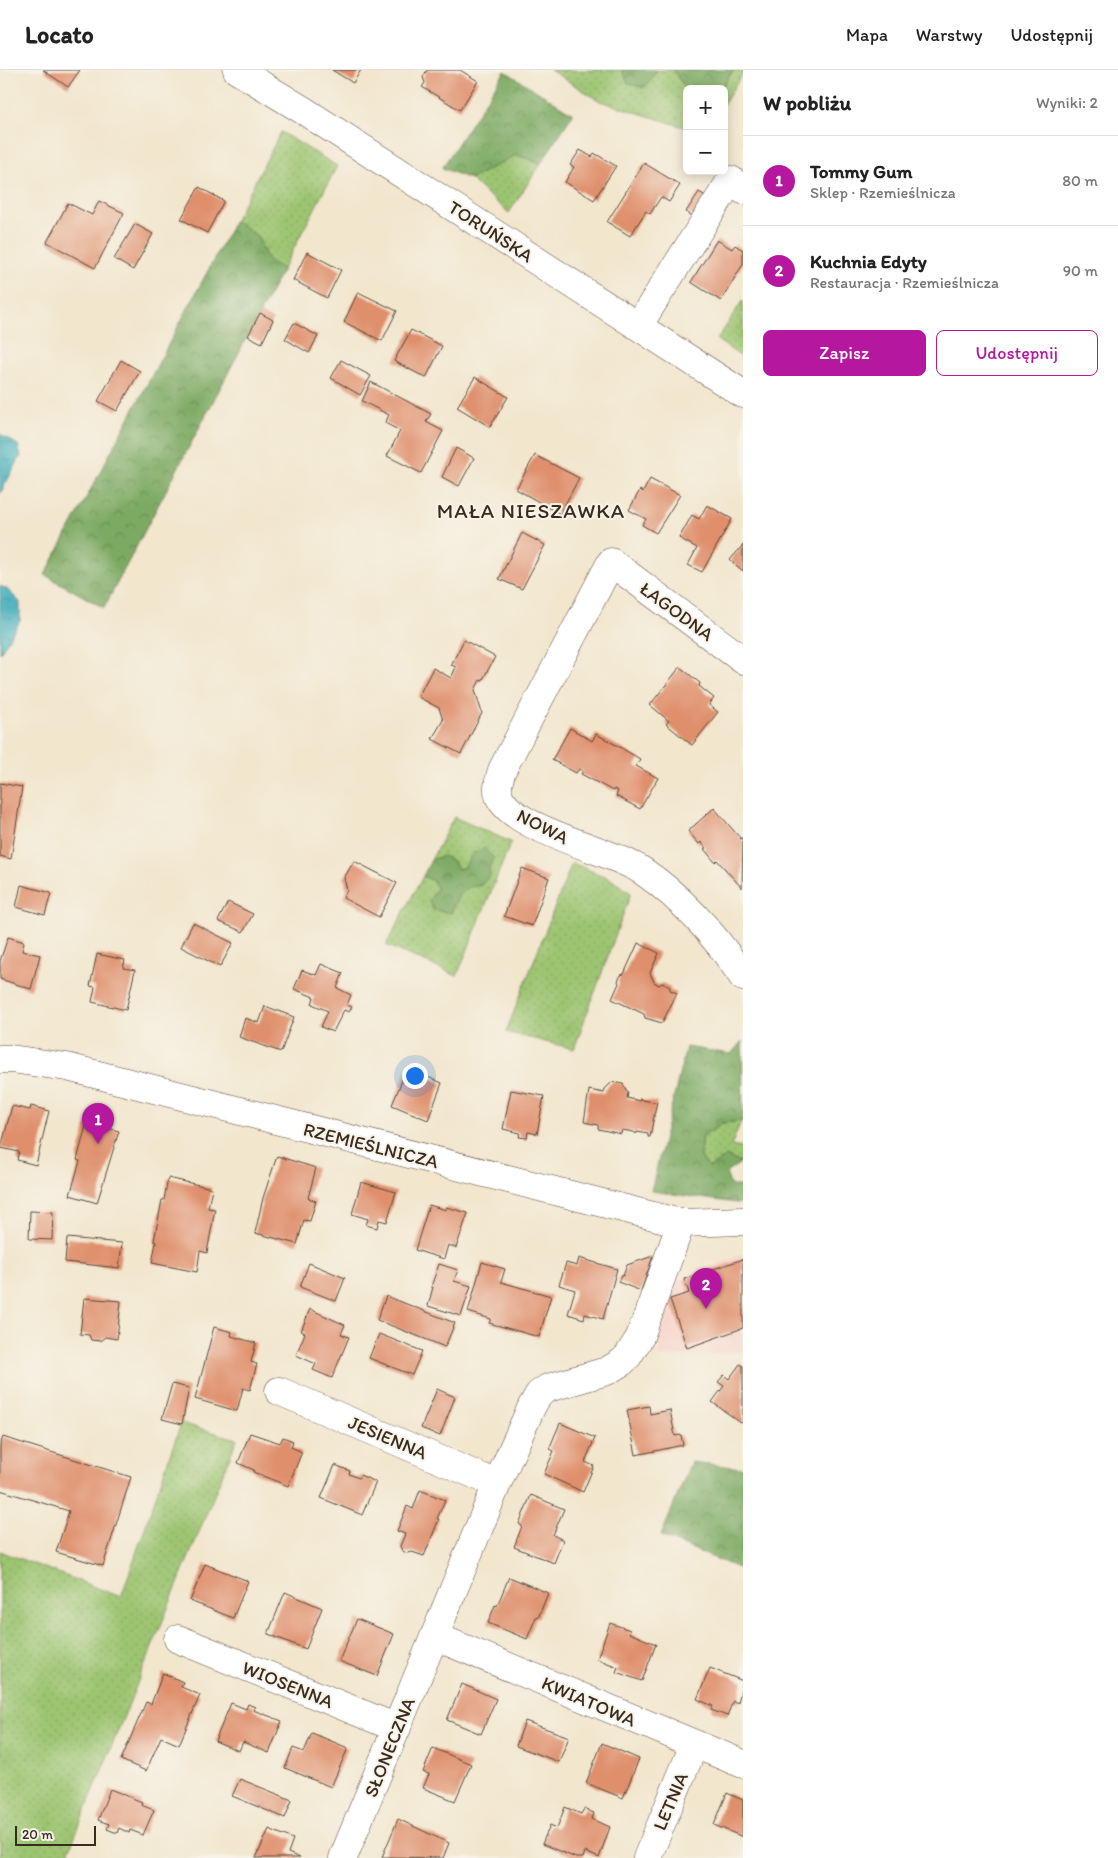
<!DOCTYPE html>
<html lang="pl">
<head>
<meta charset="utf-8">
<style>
  :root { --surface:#fff; --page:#f6f6f6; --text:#222; --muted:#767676; --line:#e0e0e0; --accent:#b5179e }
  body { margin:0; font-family:Itim,sans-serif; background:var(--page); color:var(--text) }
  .controls { position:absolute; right:15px; top:15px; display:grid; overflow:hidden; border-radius:8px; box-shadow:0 2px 12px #0003 }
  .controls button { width:45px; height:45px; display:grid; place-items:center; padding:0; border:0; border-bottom:1px solid var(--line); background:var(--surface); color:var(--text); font:25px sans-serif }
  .scale { position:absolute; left:15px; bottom:12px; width:81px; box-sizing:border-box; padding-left:5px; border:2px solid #3b2a1e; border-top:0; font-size:14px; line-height:18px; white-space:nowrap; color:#3b2a1e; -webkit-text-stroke:4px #f7f3e8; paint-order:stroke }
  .you { position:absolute; left:414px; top:1005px; width:18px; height:18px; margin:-12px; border:4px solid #fff; border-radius:50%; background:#1a73e8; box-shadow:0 0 0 8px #1a73e833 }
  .badge { display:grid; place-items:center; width:32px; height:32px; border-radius:50%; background:var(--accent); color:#fff; font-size:16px; font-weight:700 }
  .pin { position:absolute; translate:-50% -41px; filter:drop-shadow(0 1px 2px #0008) }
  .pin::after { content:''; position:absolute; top:26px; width:18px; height:15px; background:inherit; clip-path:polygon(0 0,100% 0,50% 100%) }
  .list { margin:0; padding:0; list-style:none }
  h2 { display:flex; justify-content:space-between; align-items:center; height:65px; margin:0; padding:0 20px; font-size:21px }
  h2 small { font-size:16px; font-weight:400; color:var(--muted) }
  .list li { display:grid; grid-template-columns:32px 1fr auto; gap:15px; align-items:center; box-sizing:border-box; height:90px; padding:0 20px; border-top:1px solid var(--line) }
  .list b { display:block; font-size:19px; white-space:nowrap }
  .list p { margin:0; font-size:16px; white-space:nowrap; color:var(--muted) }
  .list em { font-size:16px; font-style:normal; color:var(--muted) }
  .actions { display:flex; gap:10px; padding:15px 20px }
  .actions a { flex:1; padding:11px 0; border:1px solid var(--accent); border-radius:8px; text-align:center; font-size:18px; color:var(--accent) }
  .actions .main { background:var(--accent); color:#fff }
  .map { position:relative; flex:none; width:743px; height:1788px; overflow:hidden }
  header { display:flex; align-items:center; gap:30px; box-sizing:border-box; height:70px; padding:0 25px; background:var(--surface); border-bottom:1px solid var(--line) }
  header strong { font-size:24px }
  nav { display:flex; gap:28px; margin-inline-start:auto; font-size:18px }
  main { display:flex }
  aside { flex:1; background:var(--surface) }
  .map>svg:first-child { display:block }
</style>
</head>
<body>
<header>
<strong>Locato</strong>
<nav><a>Mapa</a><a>Warstwy</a><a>Udostępnij</a></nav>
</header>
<main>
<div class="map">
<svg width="743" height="1788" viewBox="0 0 743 1788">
  <defs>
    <pattern id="grass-dots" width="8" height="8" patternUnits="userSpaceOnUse" patternTransform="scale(1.25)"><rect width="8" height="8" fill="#9cc571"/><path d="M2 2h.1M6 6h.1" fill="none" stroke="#87a961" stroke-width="1.8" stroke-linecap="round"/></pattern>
    <pattern id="forest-crowns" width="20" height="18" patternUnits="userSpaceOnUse" patternTransform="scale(1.25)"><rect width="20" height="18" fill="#7daa63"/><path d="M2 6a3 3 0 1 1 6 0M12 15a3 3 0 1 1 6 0" fill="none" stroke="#688b51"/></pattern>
    <pattern id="water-ripples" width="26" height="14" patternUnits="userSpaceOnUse" patternTransform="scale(1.25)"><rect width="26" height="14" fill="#40aebc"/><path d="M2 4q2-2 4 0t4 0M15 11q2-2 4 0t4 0" fill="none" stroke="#378e98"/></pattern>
  </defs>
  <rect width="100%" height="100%" fill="#f7f3e8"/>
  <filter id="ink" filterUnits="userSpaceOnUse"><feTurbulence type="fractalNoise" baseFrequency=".02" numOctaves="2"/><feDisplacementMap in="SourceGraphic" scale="10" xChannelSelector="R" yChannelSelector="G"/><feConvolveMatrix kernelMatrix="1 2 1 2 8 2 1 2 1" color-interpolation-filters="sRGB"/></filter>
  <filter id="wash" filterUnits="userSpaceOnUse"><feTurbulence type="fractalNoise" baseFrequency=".0096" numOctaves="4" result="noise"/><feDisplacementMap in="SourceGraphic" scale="20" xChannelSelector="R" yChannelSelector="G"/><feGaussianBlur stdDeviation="1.12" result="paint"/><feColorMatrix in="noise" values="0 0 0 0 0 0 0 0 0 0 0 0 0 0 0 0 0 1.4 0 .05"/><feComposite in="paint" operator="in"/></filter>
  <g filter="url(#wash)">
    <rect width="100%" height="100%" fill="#f2e6cd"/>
    <path fill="#f7d1c8" d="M743,1184V1282L659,1288L665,1228L682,1209Z"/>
    <path fill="url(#grass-dots)" stroke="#6c7848" d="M550,0H622L628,13L656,2L655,0H673L687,20V58L600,31Z
      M733,0H743V3L724,34V19H721Z
      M281,62L337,96L283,199L267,189L257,166L235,150Z
      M516,85L541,93L509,143L470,109Z
      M743,230V288L717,270Z
      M454,747L511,772L457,906L386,875L423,806L433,811L437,818L429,831L459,825L469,817L481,815L472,784L465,797L458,799L453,791L443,786L431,790Z
      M572,793L609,808L631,823L574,979L506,962Z
      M741,1051L731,1076L743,1078V1094L726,1086L709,1098L701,1087V1069L722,1053Z
      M181,1353L237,1369L66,1788H0V1481L121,1527Z"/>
    <path fill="url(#forest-crowns)" stroke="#5c6a40" d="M622,0H655L656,2L644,18L628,13Z
      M673,0H733L721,19H687V20Z
      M505,1L573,44L541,93L516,85L470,109L442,98Z
      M235,150L257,166L267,189L283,199L104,538L45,505Z
      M484,778L494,788L489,798L490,806L481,815L469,817L459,825L451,843L433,840L429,831L437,818L433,811L423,806L431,790L443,786L453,791L458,799L465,797L472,784Z
      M742,971L743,1051L722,1053L701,1069V1087L709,1098L726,1086L740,1093L726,1103L731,1116H743V1134L651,1121L686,977L731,984Z
      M691,1392L743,1398V1500L661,1466Z"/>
    <path fill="url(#water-ripples)" stroke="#3e6c6d" d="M0,364L18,375L21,386L0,424Z
      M0,516L7,519L20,532V551L0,583Z"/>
    <g id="blocks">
      <path fill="#df8f6c" d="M43,0H80L68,17Z
        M332,0H361L353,13Z
        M427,0H460L478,11L460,40L422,17L425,13L423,7Z
        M580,80L592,87L594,83L616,96L594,130L565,112L574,97L570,95Z
        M644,93L680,115L669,132L661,127L650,144L646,141L630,166L607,152Z
        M199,117L224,131L207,163L181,149Z
        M699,122L707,127L694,147L686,142Z
        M99,131L124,143L95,198L47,172L68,133L92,145Z
        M135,154L153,164L133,200L114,189Z
        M717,170L732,179L735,175L743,180V194L721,231L691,212Z
        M307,182L341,200L327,228L293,210Z
        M358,222L397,241L382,271L344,252Z
        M260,243L273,250L262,273L248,266Z
        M294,253L318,266L309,283L285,269Z
        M411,260L442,276L426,308L394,291Z
        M121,290L140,301L117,341L98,331Z
        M341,290L371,306L360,325L331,308Z
        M475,307L508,327L490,357L457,337Z
        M371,312L431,344L426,352L443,361L421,403L387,386L400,361L385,353L389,345L362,331Z
        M456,378L474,388L459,416L442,407Z
        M535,385L579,408L560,444L516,419Z
        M650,409L680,425L656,463L642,455L646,449L629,440L640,420L643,422Z
        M707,435L732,449L702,502L688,495L697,478L679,468L692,445L699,449Z
        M522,463L545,475L522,519L499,509Z
        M743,475V501L730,490Z
        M464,570L495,587L482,611L480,610L475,620L482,643L461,684L432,669L443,650L439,638L418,627L433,598L451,608L456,597L451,595Z
        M680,597L700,613L699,616L714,628L709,635L718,642L692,675L666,654L669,651L650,635Z
        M570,658L592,671L596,664L618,676L640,689L636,696L658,708L640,739L616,726L618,721L614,719L613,721L581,704L583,701L579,699L576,703L552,690Z
        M0,713L22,717L11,789L0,786Z
        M714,738L741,769L743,767L742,818L717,790L715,792L704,779L706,778L701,772L699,774L688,761Z
        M354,791L397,813L379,847L343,828L347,820L344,808Z
        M522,798L549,808L532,856L504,846Z
        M21,815L51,823L45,845L16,837Z
        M228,832L253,844L243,862L218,851Z
        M193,853L233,873L220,897L181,877Z
        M8,867L24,872L22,881L40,885L31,919L0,909V891Z
        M638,873L659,883L650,903L654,912L659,915L662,913L670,917V920L677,923L662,953L645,948L644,944L612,929L619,913L618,911L621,905L624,904Z
        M97,884L125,890L123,898L135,900L126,940L92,932L95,917L90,916Z
        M321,894L343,903L337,918L351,925L347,935L352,937L349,942L344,940L333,962L321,957L328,941L312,934L314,927L294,919L302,900L316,905Z
        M265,936L294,947L281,982L239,967L245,948L259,953Z
        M407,998L442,1013L428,1050L392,1035Z
        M612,1012L623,1014L628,1023L627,1028L640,1031V1028L642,1030L654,1032L657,1031L650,1067H648V1064L637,1062L636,1064L634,1062L622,1060L621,1064L598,1059V1055L584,1052L589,1020L604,1023L605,1019Z
        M511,1020L544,1026L537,1064L528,1062L527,1068L519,1067L520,1063L503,1059Z
        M12,1036L30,1040L31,1036L49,1041L36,1095L17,1090L19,1082L1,1078Z
        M87,1052L119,1061L97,1133L70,1125L80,1091L77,1090Z
        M277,1086L316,1098L308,1128L316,1131L310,1151L304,1150L297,1174L255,1163L263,1128Z
        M168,1108L212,1118L208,1138L215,1139L207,1183L200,1181L197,1202L152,1193L156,1172L154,1171L162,1130H164Z
        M361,1112L396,1122L387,1152L379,1150L377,1158L366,1155L368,1149L352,1144Z
        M429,1135L446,1140V1137L468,1143L456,1178L448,1175L444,1189L415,1180Z
        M30,1141L53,1142L52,1170L29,1169Z
        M67,1168L122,1173L119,1198L65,1192Z
        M653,1186L641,1221L618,1212L621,1206H623L627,1195Z
        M579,1188L617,1199L603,1249L585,1244L584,1249L568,1244L575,1220L559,1215L566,1193L577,1196Z
        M743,1189V1258L687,1278L670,1229L689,1223L684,1209Z
        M482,1192L505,1199L501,1212L551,1226L539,1267L489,1253L491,1249L468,1242Z
        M309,1193L345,1208L336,1231L300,1217Z
        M439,1194L458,1200L454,1211L471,1216L461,1246L428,1236L433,1217H431Z
        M386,1226L455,1253L445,1277L377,1250Z
        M84,1228L121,1231L117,1269L105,1267L100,1271L91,1270L89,1265L80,1264Z
        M310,1239L345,1255L341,1264L349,1267L332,1308L313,1300L316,1294L296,1285L305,1263L301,1261Z
        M214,1257L232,1262L231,1266L256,1273L251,1292L257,1294L250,1320L243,1318L237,1341L195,1329Z
        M379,1264L422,1281L412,1305L369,1288Z
        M740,1294L743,1296V1351L741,1353L712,1332L724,1316L718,1312L724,1305L729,1309Z
        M172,1314L189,1318L182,1354L162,1349Z
        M437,1319L455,1327L440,1366L421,1358Z
        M649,1336L650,1344L670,1340L675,1366L681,1365L683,1375L636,1385L627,1340Z
        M560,1353L595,1368L585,1392L594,1396L583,1422L544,1404L554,1381L549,1379Z
        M250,1363L280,1373L283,1367L293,1371L291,1377L302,1382L288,1416L253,1402L254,1400L238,1393Z
        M3,1367L131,1407L103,1496L56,1482L69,1441L0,1420V1375Z
        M335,1395L350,1401L349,1404L359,1408L360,1405L376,1412L362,1445L321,1428Z
        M420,1420L445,1430L437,1449H439L424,1486L412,1482L407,1483L402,1481L400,1476L405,1464L397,1461L407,1436L413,1439Z
        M531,1425L564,1439L553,1465L563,1470L554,1493L514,1477L522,1456L519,1454Z
        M205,1494L248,1511L233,1548L190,1531Z
        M509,1507L548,1523L538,1548L536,1547L527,1569L488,1553L495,1535L497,1536Z
        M285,1522L322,1538L306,1579L268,1564Z
        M357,1549L394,1564L377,1606L339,1591Z
        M610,1553L630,1560L629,1563L656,1574L642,1611L616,1602L618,1597L597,1589Z
        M710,1598L743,1611L738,1633L733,1631L727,1646L711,1640L713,1636L697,1629Z
        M163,1603L183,1612L181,1617L200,1625L179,1675L161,1667L146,1701L121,1690L146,1632L151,1634Z
        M462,1614L496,1629L481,1664L447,1650Z
        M231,1633L246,1639L248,1634L255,1637L253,1640L282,1651L269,1683L243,1672L239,1681L215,1671Z
        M525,1651L569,1667L559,1692L516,1676Z
        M312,1663L348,1678L331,1717L285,1698L293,1678L304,1682Z
        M602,1673L639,1689L623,1728L586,1713Z
        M433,1678L471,1694L455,1731L423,1718L429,1704L423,1702Z
        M240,1709L292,1730L285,1748L232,1726Z
        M110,1719L142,1732L141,1735L154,1740L143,1765L130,1760L129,1763L119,1758L117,1763L107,1759L109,1754L98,1750Z
        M727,1723L743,1730V1767L714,1755Z
        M565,1737L581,1744L584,1739L594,1743L592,1749L610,1757L599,1788L585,1782L583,1788H576L542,1774L550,1755L557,1758Z
        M398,1749L449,1773L443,1788L382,1787Z
        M269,1759L293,1769L288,1783L300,1788H256Z"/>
    </g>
  </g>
  <g filter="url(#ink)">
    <use href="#blocks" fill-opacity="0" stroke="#564638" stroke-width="1"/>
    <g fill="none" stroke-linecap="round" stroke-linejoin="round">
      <defs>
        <path id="street" d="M638,256L731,110L743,120
          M743,590L611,492L502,700C500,707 496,718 499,726C514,761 611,779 644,802C683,829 717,868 743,907
          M0,989H11L67,997L681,1153L743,1151
          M279,1321L497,1414
          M434,1566L743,1694
          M178,1569L397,1658
          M343,1788L497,1414L532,1336L539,1324L548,1318L607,1301L622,1292L628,1286L640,1267L681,1153
          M647,1788L694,1675"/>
        <path id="secondary" d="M237,0L306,42L743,324"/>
      </defs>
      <use href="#street" stroke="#564638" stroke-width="29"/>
      <use href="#secondary" stroke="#564638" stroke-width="29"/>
      <use href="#street" stroke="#fff" stroke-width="28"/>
      <use href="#secondary" stroke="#fff" stroke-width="28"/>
    </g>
  </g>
  <g text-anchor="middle" stroke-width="4" stroke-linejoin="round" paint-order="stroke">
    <g font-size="19" fill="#3b2a1e" stroke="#f7f3e8">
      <text transform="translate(491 161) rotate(33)" y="7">TORUŃSKA</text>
      <text transform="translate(677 541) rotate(36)" y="7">ŁAGODNA</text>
      <text transform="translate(543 756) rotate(27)" y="7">NOWA</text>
      <text transform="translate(371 1075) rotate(14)" y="7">RZEMIEŚLNICZA</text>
      <text transform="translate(388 1367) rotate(23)" y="7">JESIENNA</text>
      <text transform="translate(288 1614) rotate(22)" y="7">WIOSENNA</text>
      <text transform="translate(589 1631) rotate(23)" y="7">KWIATOWA</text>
      <text transform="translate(389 1677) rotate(-68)" y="7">SŁONECZNA</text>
      <text transform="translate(670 1731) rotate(-67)" y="7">LETNIA</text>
    </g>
    <g font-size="21" letter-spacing="1" fill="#3b2a1e" stroke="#f7f3e8">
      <text x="531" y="448">MAŁA NIESZAWKA</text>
    </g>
  </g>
</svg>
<div class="controls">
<button>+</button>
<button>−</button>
</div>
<div class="scale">20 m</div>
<div class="you"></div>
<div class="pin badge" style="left:98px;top:1074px">1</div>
<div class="pin badge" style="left:706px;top:1239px">2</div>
</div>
<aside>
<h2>W pobliżu<small>Wyniki: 2</small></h2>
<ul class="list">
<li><span class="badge">1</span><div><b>Tommy Gum</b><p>Sklep · Rzemieślnicza</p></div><em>80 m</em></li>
<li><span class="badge">2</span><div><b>Kuchnia Edyty</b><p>Restauracja · Rzemieślnicza</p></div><em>90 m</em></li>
</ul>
<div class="actions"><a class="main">Zapisz</a><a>Udostępnij</a></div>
</aside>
</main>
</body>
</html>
